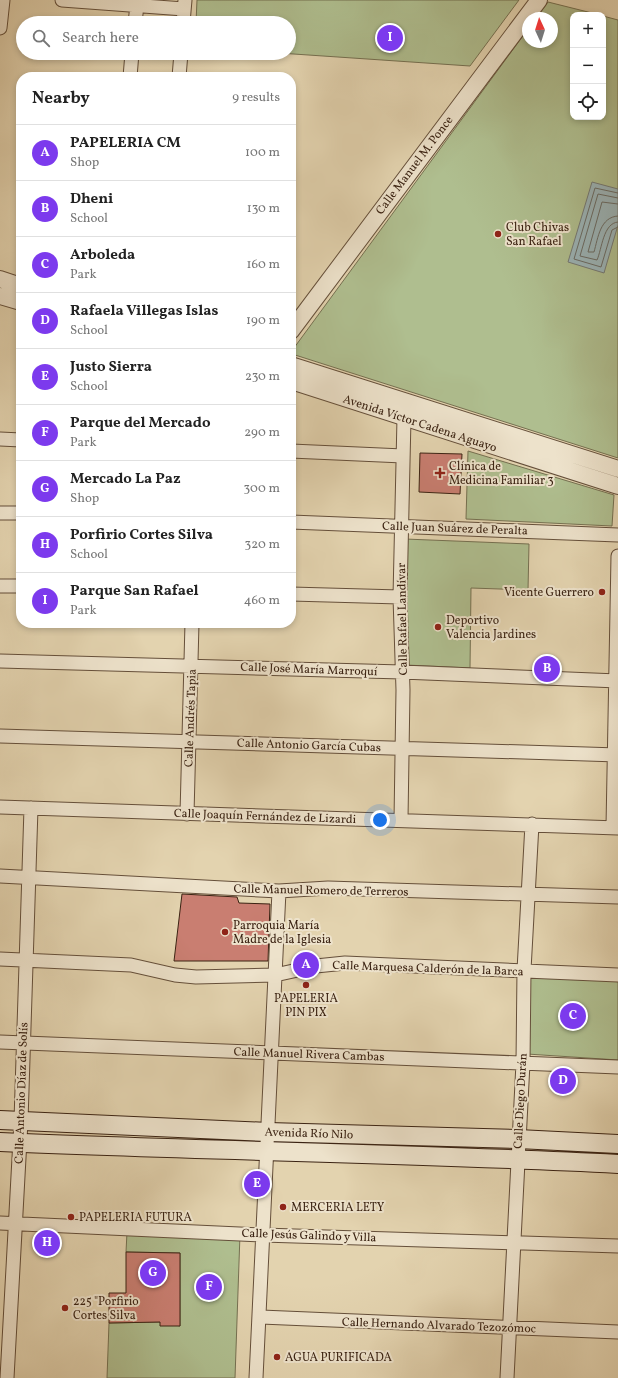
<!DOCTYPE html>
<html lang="en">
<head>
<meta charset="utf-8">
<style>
  :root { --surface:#fff; --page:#f6f6f6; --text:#222; --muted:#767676; --line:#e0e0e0; --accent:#7c3aed }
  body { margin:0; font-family:Vollkorn,serif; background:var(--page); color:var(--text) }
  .controls { position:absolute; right:12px; top:12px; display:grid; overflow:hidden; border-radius:8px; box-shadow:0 2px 6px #0003 }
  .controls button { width:36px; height:36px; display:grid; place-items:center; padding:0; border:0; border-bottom:1px solid var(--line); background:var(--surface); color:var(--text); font:20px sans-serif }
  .compass { position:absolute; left:522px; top:12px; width:36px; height:36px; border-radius:50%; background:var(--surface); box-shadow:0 2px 6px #0003; rotate:356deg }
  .you { position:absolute; left:380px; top:820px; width:14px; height:14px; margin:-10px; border:3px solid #fff; border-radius:50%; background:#1a73e8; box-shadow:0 0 0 6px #1a73e833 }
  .badge { display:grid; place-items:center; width:26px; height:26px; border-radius:50%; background:var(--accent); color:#fff; font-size:13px; font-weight:700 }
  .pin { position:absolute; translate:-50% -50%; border:2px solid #fff; box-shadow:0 1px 4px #0006 }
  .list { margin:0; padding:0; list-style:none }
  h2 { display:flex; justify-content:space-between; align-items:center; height:52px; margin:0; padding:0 16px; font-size:17px }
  h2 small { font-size:13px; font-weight:400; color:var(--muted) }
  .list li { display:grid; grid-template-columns:26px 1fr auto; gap:12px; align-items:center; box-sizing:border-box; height:56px; padding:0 16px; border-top:1px solid var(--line) }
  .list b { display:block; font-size:15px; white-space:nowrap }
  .list p { margin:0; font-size:13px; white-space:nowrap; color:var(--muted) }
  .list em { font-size:13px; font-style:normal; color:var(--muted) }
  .icon { flex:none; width:22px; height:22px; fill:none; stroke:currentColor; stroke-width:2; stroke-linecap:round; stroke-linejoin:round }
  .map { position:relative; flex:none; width:618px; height:1378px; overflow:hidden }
  .search { position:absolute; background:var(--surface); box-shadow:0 2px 6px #0003; left:16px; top:16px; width:280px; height:44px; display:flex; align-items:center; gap:10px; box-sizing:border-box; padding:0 14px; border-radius:22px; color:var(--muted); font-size:15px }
  .panel { position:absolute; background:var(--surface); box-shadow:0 2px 6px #0003; left:16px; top:72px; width:280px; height:556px; border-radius:16px }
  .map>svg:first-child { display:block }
</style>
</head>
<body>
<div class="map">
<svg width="618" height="1378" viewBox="0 0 618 1378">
  <rect width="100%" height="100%" fill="#e3d3af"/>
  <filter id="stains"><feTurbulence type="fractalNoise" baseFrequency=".005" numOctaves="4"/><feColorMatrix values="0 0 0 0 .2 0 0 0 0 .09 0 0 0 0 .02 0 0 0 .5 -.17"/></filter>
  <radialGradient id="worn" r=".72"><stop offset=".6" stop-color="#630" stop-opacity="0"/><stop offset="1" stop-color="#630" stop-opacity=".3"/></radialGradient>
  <path fill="#afbe8f" stroke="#757051" d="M197,0H519L470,66L279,53H289V23H196Z
    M548,2L600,15H573V117H603V16L618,20V458L292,354L291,352L528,29V42H552V18H536Z
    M468,451L614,495L612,526L466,519Z
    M405,539L529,544L528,590L471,588L470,668L406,665Z
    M528,975L618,979V1060L527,1054Z
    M127,1232L240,1234L235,1378H107L109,1323L160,1322L180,1326V1253L126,1252Z"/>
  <path fill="#9bb4b7" stroke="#757a75" d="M592,182L618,189V225L604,273L568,262Z"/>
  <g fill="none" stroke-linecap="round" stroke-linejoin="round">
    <path stroke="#6b6c65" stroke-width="1" d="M618,193L595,188L574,259L601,267L612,230L618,227
      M618,198L598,194L580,256L597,260C602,249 603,223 618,222
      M618,204L602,202L588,252H594C598,238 600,217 618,216"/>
  </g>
  <path fill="#c97e71" stroke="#3b2313" d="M420,453L462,454L460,494L419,492Z
    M182,894L237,897L239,903L270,904L268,961H174Z
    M126,1252L180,1253V1326H160V1322L109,1323V1293H126Z"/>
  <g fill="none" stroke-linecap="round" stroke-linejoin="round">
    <defs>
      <path id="minor" d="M62,0L184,9
        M135,23L137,5
        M183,23L185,0
        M0,28L3,0
        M130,77L132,53
        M179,77L181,53
        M0,439L21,440
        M291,451L403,456
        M0,513H21
        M291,522L618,535
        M0,586H21
        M291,594L400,597
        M0,661L402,672L618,681
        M0,736L618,755
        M0,807L618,828
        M187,814L192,623
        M401,820L403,690L400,597L404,418
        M613,827L618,556
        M0,876L279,891L328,888L618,897
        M0,959L131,965L175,975L196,977L275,975L316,966L345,963L618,975
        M0,1042L618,1067
        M0,1223L263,1235L618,1246
        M261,1317L618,1332
        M7,1378L21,1121L31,808
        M256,1378L279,891
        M507,1378L523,1063L524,970L532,824"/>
      <path id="tertiary" d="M0,279L21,286
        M0,296L21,302
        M291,331L539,0
        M291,365L618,469
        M291,381L618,486"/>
      <path id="secondary" d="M0,1120L268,1132L518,1139L618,1144
        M0,1142C206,1151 412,1153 618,1164"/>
    </defs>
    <use href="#minor" stroke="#654f3a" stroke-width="15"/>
    <use href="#tertiary" stroke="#654f3a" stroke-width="18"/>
    <use href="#secondary" stroke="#3b2313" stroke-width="20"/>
    <use href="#minor" stroke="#ede2cb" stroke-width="13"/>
    <use href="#tertiary" stroke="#ede2cb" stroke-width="16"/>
    <use href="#secondary" stroke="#ede2cb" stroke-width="18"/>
  </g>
  <g fill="#8f2418" stroke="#ede2cb" stroke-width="1.5">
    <circle cx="498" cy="234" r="4"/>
    <path d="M438 467h4v4h4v4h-4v4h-4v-4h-4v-4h4z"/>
    <circle cx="602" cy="592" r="4"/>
    <circle cx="438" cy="627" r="4"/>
    <circle cx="225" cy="932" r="4"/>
    <circle cx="306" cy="985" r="4"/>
    <circle cx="283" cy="1207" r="4"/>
    <circle cx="71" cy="1217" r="4"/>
    <circle cx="65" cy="1308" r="4"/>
    <circle cx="277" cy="1357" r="4"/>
  </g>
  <g text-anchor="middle" stroke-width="4" stroke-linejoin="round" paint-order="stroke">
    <g font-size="12" fill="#3b2313" stroke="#ede2cb">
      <text transform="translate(414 165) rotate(-53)" y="4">Calle Manuel M. Ponce</text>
      <text transform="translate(420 423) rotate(18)" y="4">Avenida Víctor Cadena Aguayo</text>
      <text transform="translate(455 528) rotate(2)" y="4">Calle Juan Suárez de Peralta</text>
      <text transform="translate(402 619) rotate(-91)" y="4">Calle Rafael Landívar</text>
      <text transform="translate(309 669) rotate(2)" y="4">Calle José María Marroquí</text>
      <text transform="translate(190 718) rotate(-88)" y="4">Calle Andrés Tapia</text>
      <text transform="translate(309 745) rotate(2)" y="4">Calle Antonio García Cubas</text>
      <text transform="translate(265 816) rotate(2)" y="4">Calle Joaquín Fernández de Lizardi</text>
      <text transform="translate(321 890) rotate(1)" y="4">Calle Manuel Romero de Terreros</text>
      <text transform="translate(428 968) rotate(2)" y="4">Calle Marquesa Calderón de la Barca</text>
      <text transform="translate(309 1054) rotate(2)" y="4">Calle Manuel Rivera Cambas</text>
      <text transform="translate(21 1093) rotate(-88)" y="4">Calle Antonio Díaz de Solís</text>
      <text transform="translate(520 1101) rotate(-87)" y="4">Calle Diego Durán</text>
      <text transform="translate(309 1133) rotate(2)" y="4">Avenida Río Nilo</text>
      <text transform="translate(309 1235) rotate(2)" y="4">Calle Jesús Galindo y Villa</text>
      <text transform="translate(439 1325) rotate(2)" y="4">Calle Hernando Alvarado Tezozómoc</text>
    </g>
    <g font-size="12" fill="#3b2313" stroke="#ede2cb" text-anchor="start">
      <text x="506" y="231">Club Chivas<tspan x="506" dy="14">San Rafael</tspan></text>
      <text x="449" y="470">Clínica de<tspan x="449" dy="14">Medicina Familiar 3</tspan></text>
      <text x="594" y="596" text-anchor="end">Vicente Guerrero</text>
      <text x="446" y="624">Deportivo<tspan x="446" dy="14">Valencia Jardines</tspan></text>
      <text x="233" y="929">Parroquia María<tspan x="233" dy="14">Madre de la Iglesia</tspan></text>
      <text x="306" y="1002" text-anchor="middle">PAPELERIA<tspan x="306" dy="14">PIN PIX</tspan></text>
      <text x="291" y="1211">MERCERIA LETY</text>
      <text x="79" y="1221">PAPELERIA FUTURA</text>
      <text x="73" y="1305">225 "Porfirio<tspan x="73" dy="14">Cortes Silva</tspan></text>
      <text x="285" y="1361">AGUA PURIFICADA</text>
    </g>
  </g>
  <rect width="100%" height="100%" filter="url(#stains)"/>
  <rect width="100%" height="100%" fill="url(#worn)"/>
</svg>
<div class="controls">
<button>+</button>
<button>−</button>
<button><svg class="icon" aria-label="locate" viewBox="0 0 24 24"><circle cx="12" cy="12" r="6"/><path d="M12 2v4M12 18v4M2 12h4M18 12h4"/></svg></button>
</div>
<svg class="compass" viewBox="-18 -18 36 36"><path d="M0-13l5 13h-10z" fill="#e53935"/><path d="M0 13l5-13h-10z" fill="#767676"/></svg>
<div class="you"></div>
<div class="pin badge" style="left:306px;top:965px">A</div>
<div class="pin badge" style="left:547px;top:669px">B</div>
<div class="pin badge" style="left:573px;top:1016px">C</div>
<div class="pin badge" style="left:563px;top:1081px">D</div>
<div class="pin badge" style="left:257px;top:1184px">E</div>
<div class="pin badge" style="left:209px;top:1287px">F</div>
<div class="pin badge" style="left:153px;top:1273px">G</div>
<div class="pin badge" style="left:47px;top:1243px">H</div>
<div class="pin badge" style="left:390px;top:38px">I</div>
<div class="search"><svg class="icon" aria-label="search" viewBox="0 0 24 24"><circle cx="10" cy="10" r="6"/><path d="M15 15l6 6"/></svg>Search here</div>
<section class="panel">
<h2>Nearby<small>9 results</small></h2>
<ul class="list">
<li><span class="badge">A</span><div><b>PAPELERIA CM</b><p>Shop</p></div><em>100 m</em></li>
<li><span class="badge">B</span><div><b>Dheni</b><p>School</p></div><em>130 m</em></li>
<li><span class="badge">C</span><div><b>Arboleda</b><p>Park</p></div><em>160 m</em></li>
<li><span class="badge">D</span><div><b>Rafaela Villegas Islas</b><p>School</p></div><em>190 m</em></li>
<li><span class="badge">E</span><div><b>Justo Sierra</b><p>School</p></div><em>230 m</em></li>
<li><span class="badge">F</span><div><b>Parque del Mercado</b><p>Park</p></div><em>290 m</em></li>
<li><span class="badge">G</span><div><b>Mercado La Paz</b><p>Shop</p></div><em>300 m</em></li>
<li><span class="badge">H</span><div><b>Porfirio Cortes Silva</b><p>School</p></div><em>320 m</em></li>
<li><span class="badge">I</span><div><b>Parque San Rafael</b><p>Park</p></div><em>460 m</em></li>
</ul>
</section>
</div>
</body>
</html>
